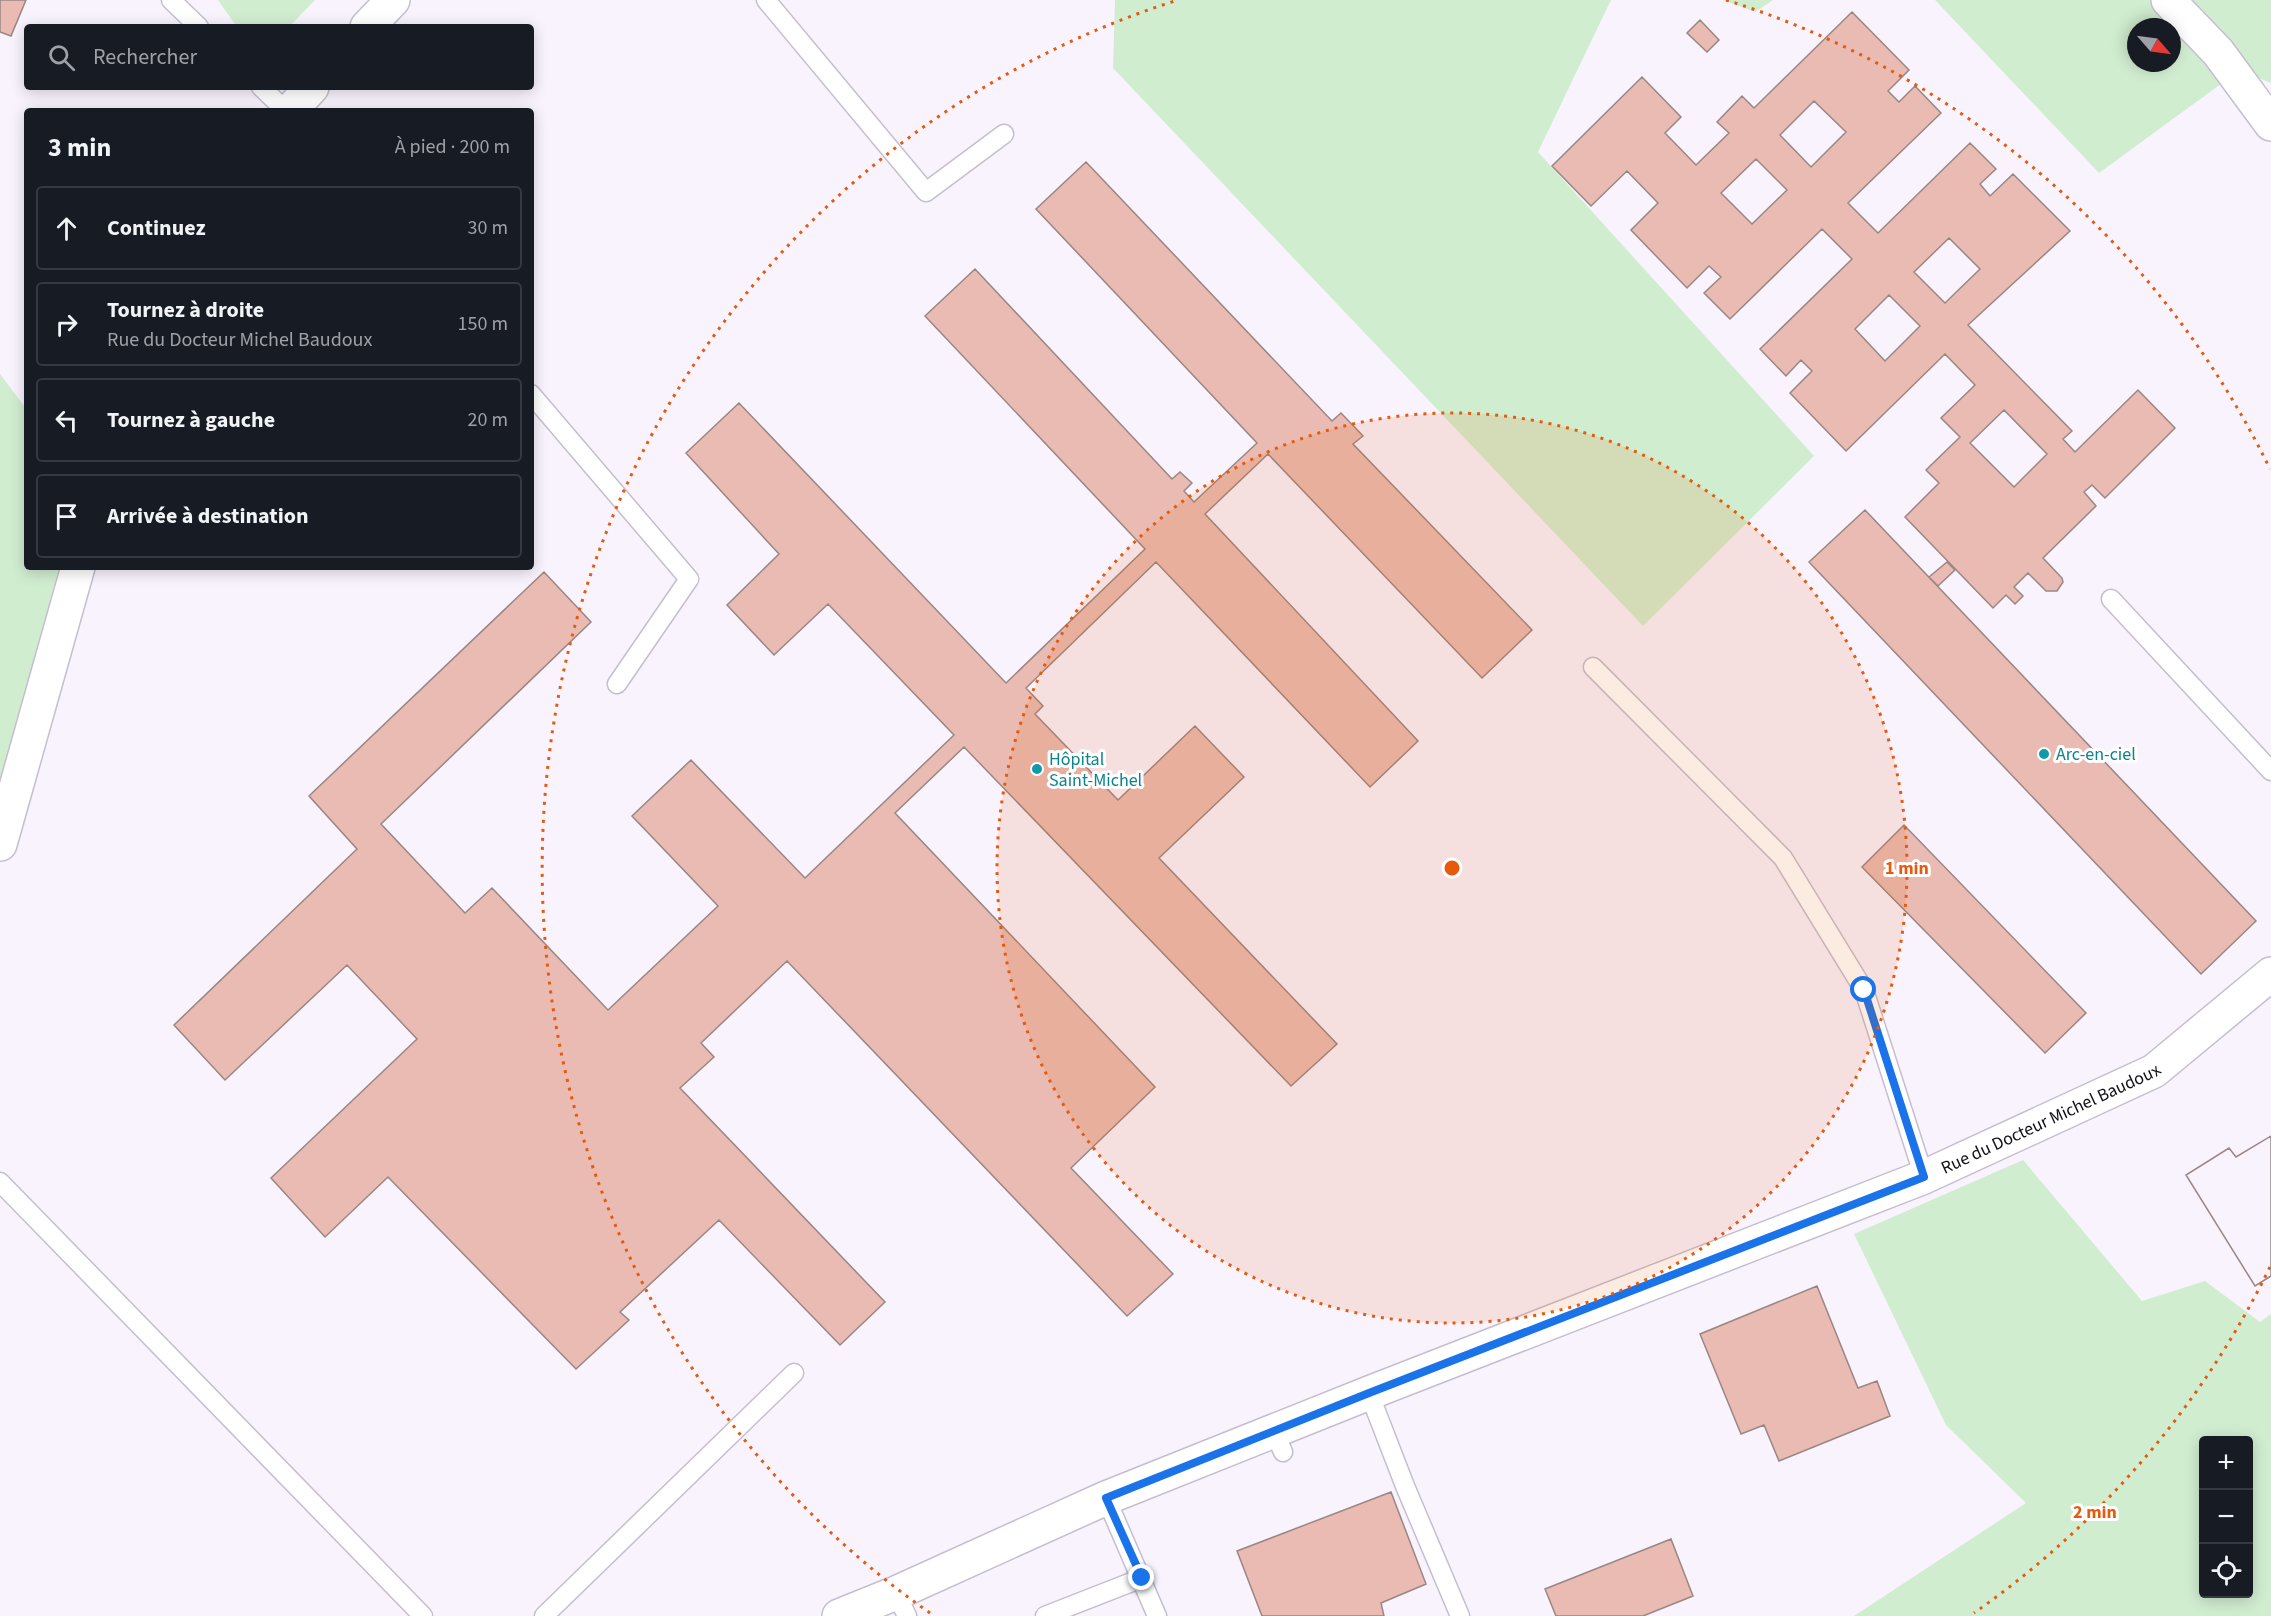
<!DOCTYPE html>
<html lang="fr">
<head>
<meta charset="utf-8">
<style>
  :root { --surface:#171b24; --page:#242831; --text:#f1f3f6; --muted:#9ea1a6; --line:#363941 }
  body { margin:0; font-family:"Source Sans 3",sans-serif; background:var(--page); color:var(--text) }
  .controls { position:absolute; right:18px; bottom:18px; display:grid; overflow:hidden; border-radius:6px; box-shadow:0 3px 15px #0003 }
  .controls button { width:54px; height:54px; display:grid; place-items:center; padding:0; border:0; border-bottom:2px solid var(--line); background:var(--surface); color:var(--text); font:30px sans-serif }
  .compass { position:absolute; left:2127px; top:18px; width:54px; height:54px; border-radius:50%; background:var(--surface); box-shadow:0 3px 15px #0003; rotate:118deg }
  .stop { position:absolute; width:18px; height:18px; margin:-14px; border:4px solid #1a73e8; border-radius:50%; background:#fff }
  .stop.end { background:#1a73e8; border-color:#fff; box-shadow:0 2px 6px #0008 }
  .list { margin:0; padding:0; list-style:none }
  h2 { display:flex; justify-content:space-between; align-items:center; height:78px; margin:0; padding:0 24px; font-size:26px }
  h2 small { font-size:20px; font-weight:400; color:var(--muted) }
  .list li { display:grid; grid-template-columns:39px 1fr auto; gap:18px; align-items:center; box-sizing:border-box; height:84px; margin:0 12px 12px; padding:0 12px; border:2px solid var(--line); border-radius:6px }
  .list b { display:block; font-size:22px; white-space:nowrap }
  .list p { margin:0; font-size:20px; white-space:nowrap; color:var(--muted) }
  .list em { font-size:20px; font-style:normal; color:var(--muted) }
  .icon { flex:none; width:33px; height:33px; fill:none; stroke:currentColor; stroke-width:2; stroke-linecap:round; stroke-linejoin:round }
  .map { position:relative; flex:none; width:2271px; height:1616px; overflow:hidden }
  .search { position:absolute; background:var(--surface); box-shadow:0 3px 15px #0003; left:24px; top:24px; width:510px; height:66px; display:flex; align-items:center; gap:15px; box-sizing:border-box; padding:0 21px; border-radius:6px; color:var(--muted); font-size:22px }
  .panel { position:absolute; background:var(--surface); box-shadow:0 3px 15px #0003; left:24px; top:108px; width:510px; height:462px; border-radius:6px }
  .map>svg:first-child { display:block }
</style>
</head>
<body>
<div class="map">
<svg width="2271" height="1616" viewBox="0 0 2271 1616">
  <rect width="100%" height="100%" fill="#f8f3fd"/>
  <path fill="#d1edd0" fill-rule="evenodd" d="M218,0H315L289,27H237Z
    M1115,0H1611L1538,152L1814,456L1643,626L1113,68Z
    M1723,0H1773L1755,12Z
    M1935,0H2271V83L2240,70L2099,173ZM2136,27H2172V63H2136Z
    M0,374L27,410V567H59L0,787Z
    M2023,1160L2142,1301L2205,1281L2260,1322L2271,1314V1616H1854L2026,1503L1946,1425L1854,1234ZM2248,1440V1594H2204V1440Z"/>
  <path fill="#e9bbb2" stroke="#9a8682" stroke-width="1.5" fill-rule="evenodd" d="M0,0H26L11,36L0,32Z
    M1852,12L1909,70L1888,91L1899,102L1915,86L1941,113L1848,203L1878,233L1970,143L1996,169L1980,184L1990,196L2013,174L2070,231L1968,325L2072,431L2063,439L2075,452L2138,390L2175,428L2105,498L2092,485L2084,492L2096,506L2043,558L2062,578L2063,582L2057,591H2046L2028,573L2014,587L2023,596L2015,604L2006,595L1993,608L1905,517L1939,483L1926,470L1960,437L1941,418L1975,385L1945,354L1846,451L1790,393L1812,371L1801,360L1786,376L1760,349L1852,259L1822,229L1730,319L1704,293L1721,277L1709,266L1687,288L1631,230L1658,203L1627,171L1591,206L1552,166L1642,77L1681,117L1665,133L1696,165L1729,133L1717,122L1742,96L1754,108ZM1814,101L1846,132L1811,167L1780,135ZM1756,159L1787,190L1752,224L1721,193ZM1949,238L1980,269L1945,303L1914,272ZM1889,295L1920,326L1885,361L1855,329ZM2004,410L2047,454L2014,487L1970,443Z
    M1700,20L1719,40L1707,52L1687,33Z
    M1086,162L1332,421L1341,413L1363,436L1353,444L1532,630L1482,678L1268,454L1205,514L1418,741L1370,787L1156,562L1026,688L1043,706L1035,714L1118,800L1195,726L1244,777L1159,858L1337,1044L1291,1086L964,747L895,813L1155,1087L1071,1168L1173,1274L1127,1316L787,961L701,1043L714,1057L680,1088L885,1302L840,1345L719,1220L620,1312L629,1320L576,1369L388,1177L325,1237L271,1178L417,1039L347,965L225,1080L174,1025L357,849L309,796L544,572L591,622L381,824L465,913L492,888L608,1010L718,906L632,816L691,760L805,878L954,735L828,604L774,655L727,605L779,554L686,453L739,403L1006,683L1145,549L925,316L975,269L1172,479L1180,472L1192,483L1184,491L1194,502L1257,443L1036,209Z
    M1865,510L2256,921L2201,974L1809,562Z
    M1947,562L1955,570L1938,586L1929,577Z
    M1904,825L2086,1013L2045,1053L1862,867Z
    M2271,1136V1276L2255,1286L2186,1175L2229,1148L2236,1157Z
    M2271,1136V1276L2255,1286L2186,1175L2229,1148L2236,1157Z
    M1817,1286L1858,1388L1877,1381L1890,1416L1779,1461L1764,1425L1741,1434L1700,1334Z
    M1391,1492L1426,1584L1381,1603L1384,1616H1262L1237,1551Z
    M1671,1539L1693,1596L1643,1616H1556L1545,1589Z"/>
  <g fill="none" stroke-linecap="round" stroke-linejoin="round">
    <defs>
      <path id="service" d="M171,0L199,27
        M766,0L926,192L1004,134
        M261,87L286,111
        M531,394L689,579L617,684
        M2111,599L2271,771
        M1593,667L1783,858L1864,990L1924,1177
        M0,1182L423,1616
        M1369,1393L1405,1486L1460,1616
        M1274,1431L1283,1452
        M1106,1498L1157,1616
        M896,1593L907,1616
        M544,1616L794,1373
        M1045,1616L1142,1578"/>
      <g id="minor">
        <path d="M2168,0L2218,52L2271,124"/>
        <path d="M367,27L393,0"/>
        <path d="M290,111L312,87"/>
        <path d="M0,844L78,567"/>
        <path id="s1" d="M839,1616L896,1593L1106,1498L1369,1393L1924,1177L2154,1071L2271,974"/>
      </g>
    </defs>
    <use href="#service" stroke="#c6becf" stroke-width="21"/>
    <use href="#minor" stroke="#c6becf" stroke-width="36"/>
    <use href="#service" stroke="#fff" stroke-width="18"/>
    <use href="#minor" stroke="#fff" stroke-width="33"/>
  </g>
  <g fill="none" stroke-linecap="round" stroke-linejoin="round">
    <path stroke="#1a73e8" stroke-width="8" d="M1142,1578L1106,1498L1369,1393L1924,1177L1864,990"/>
  </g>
  <circle cx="1452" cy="868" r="455" fill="#e8590c" fill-opacity=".12"/>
  <g fill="none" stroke="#e8590c" stroke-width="3" stroke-dasharray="3 6">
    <circle cx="1452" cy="868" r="455"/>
    <path d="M2270 1267A910 910 0 0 1 1974 1613M930 1613A910 910 0 0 1 1178 0M1726 0A910 910 0 0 1 2270 469"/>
  </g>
  <g fill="#0f9aa8" stroke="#fff" stroke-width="2">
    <circle cx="2044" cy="754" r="6"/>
    <circle cx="1037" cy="769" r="6"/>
  </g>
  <g text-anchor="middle" stroke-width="6" stroke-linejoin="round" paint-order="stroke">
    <g font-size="18" fill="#0d838f" stroke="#fff" text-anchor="start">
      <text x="2056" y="760">Arc-en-ciel</text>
      <text x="1049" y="765">Hôpital<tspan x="1049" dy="21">Saint-Michel</tspan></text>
    </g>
    <g font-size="18" fill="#110f14" stroke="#fff">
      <text dy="6" stroke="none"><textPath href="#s1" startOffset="1310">Rue du Docteur Michel Baudoux</textPath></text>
    </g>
  </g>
  <circle cx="1452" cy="868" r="9" fill="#e8590c" stroke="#fff" stroke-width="3"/>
  <g font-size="18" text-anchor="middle" font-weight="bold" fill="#e8590c" stroke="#fff" stroke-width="6" stroke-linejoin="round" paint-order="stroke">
    <text x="1907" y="874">1 min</text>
    <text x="2095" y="1518">2 min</text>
  </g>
</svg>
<div class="controls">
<button>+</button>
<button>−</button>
<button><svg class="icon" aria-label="locate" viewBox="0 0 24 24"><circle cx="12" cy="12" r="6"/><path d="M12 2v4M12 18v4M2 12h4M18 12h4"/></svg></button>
</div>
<svg class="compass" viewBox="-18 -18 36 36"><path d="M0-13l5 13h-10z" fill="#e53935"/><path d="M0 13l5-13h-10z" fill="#9ea1a6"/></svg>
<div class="stop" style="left:1864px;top:990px"></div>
<div class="stop end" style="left:1142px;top:1578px"></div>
<div class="search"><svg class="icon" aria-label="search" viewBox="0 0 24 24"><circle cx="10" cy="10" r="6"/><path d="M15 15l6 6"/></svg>Rechercher</div>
<section class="panel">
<h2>3 min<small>À pied · 200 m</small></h2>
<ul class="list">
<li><svg class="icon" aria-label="ahead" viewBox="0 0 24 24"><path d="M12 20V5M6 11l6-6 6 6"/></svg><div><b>Continuez</b></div><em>30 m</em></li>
<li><svg class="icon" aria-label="right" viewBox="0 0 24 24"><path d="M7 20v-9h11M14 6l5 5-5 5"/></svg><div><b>Tournez à droite</b><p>Rue du Docteur Michel Baudoux</p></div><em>150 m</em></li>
<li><svg class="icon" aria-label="left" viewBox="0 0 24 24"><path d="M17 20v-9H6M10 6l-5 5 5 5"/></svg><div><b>Tournez à gauche</b></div><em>20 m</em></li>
<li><svg class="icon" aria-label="arrive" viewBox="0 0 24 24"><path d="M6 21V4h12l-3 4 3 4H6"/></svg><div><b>Arrivée à destination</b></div></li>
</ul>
</section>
</div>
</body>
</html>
